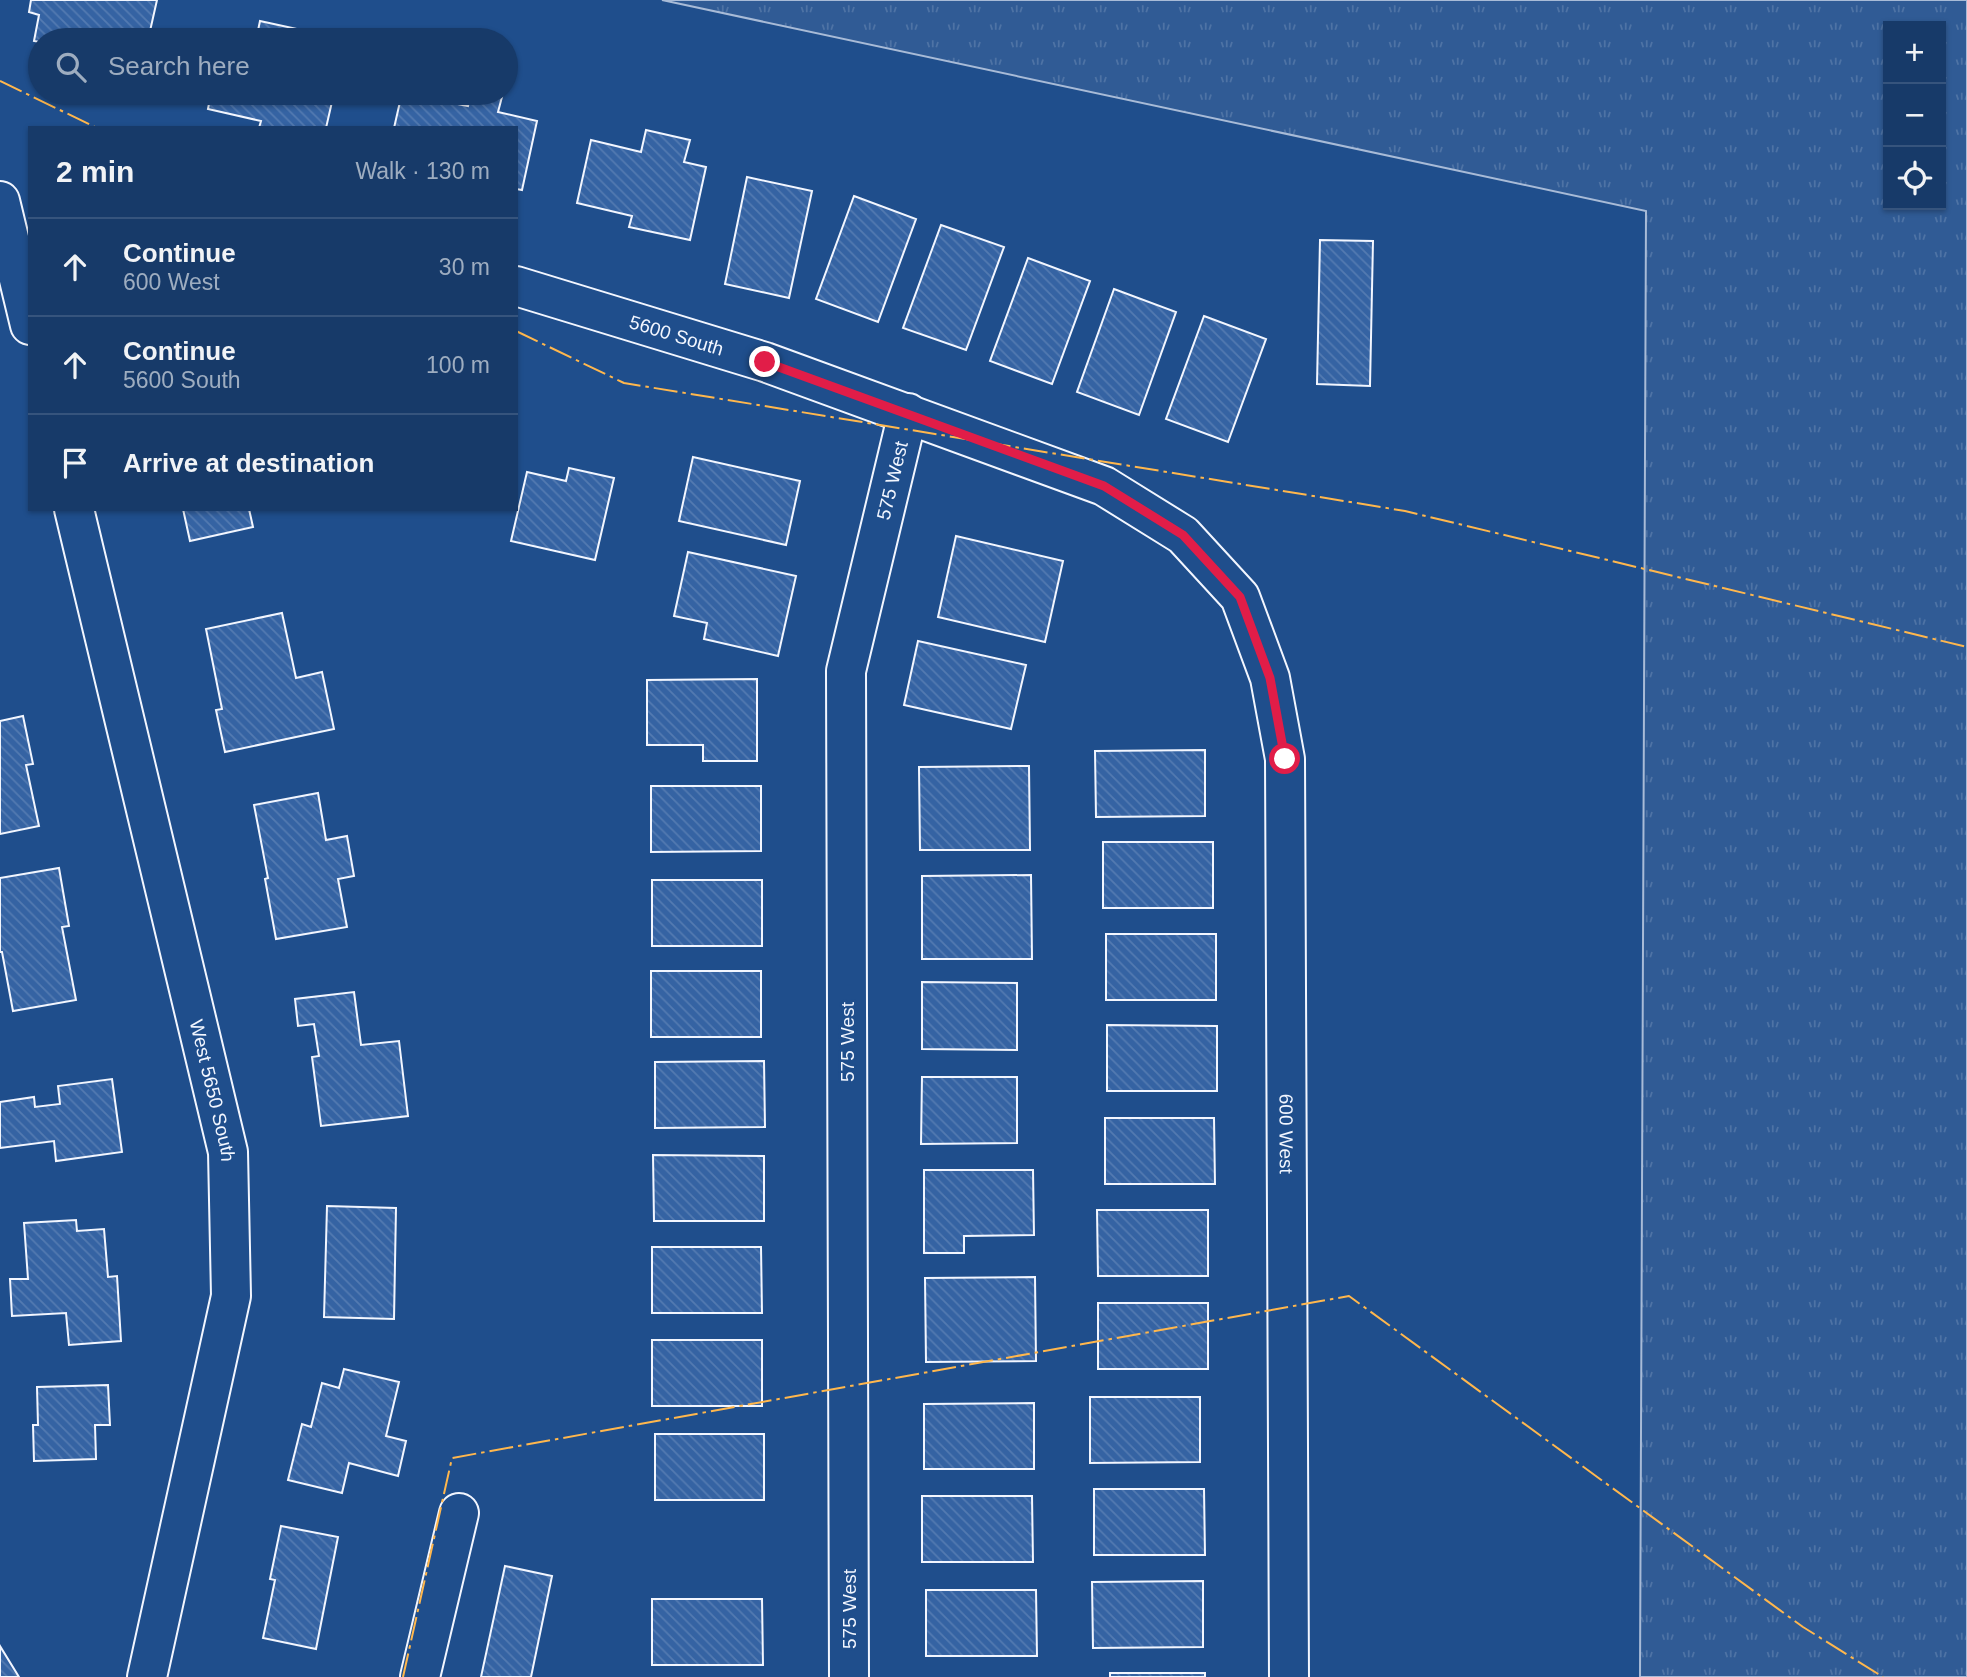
<!DOCTYPE html>
<html lang="en">
<head>
<meta charset="utf-8">
<style>
  :root { --surface:#173a69; --page:#20416f; --text:#f1f3f6; --muted:#9eadc0; --line:#36547d }
  body { margin:0; font-family:Helvetica,sans-serif; background:var(--page); color:var(--text) }
  .controls { position:absolute; right:21px; top:21px; display:grid; overflow:hidden; border-radius:0px; box-shadow:0 2px 5px #0004 }
  .controls button { width:63px; height:63px; display:grid; place-items:center; padding:0; border:0; border-bottom:2px solid var(--line); background:var(--surface); color:var(--text); font:35px sans-serif }
  .stop { position:absolute; width:21px; height:21px; margin:-16px; border:5px solid #e11d48; border-radius:50%; background:#fff }
  .stop.end { background:#e11d48; border-color:#fff; box-shadow:0 2px 7px #0008 }
  .list { margin:0; padding:0; list-style:none }
  h2 { display:flex; justify-content:space-between; align-items:center; height:91px; margin:0; padding:0 28px; font-size:30px }
  h2 small { font-size:23px; font-weight:400; color:var(--muted) }
  .list li { display:grid; grid-template-columns:46px 1fr auto; gap:21px; align-items:center; box-sizing:border-box; height:98px; padding:0 28px; border-top:2px solid var(--line) }
  .list b { display:block; font-size:26px; white-space:nowrap }
  .list p { margin:0; font-size:23px; white-space:nowrap; color:var(--muted) }
  .list em { font-size:23px; font-style:normal; color:var(--muted) }
  .icon { flex:none; width:38px; height:38px; fill:none; stroke:currentColor; stroke-width:2; stroke-linecap:round; stroke-linejoin:round }
  .map { position:relative; flex:none; width:1967px; height:1677px; overflow:hidden }
  .search { position:absolute; background:var(--surface); box-shadow:0 2px 5px #0004; left:28px; top:28px; width:490px; height:77px; display:flex; align-items:center; gap:18px; box-sizing:border-box; padding:0 24px; border-radius:38px; color:var(--muted); font-size:26px }
  .panel { position:absolute; background:var(--surface); box-shadow:0 2px 5px #0004; left:28px; top:126px; width:490px; height:385px; border-radius:0px }
  .map>svg:first-child { display:block }
</style>
</head>
<body>
<div class="map">
<svg width="1967" height="1677" viewBox="0 0 1967 1677">
  <defs>
    <pattern id="grass-tufts" width="24" height="20" patternUnits="userSpaceOnUse" patternTransform="scale(1.75)"><rect width="24" height="20" fill="#305b95"/><path d="M3 7l-1-3M5 7V3M7 7l1-3M15 17l-1-3M17 17v-4M19 17l1-3" fill="none" stroke="#4e73a5"/></pattern>
    <pattern id="building-back-hatch" width="6" height="6" patternUnits="userSpaceOnUse" patternTransform="scale(1.75)"><rect width="6" height="6" fill="#3563a3"/><path d="M-1 5l2 2M0 0l6 6M5-1l2 2" fill="none" stroke="#537ab1"/></pattern>
  </defs>
  <rect width="100%" height="100%" fill="#1f4e8c"/>
  <path fill="url(#grass-tufts)" stroke="#a8bbd7" stroke-width="2" fill-rule="evenodd" d="M662,0H1967V1677H1640L1646,211ZM1888,26H1941V205H1888Z"/>
  <path fill="url(#building-back-hatch)" stroke="#f2f6ff" stroke-width="2" d="M31,0H157L148,40H40V42L34,41L39,15L29,12Z
    M260,21L320,34L319,40H256Z
    M211,93H334L326,128H259L261,121L208,109Z
    M402,93L468,106L471,93H503L498,112L537,121L522,190L516,189V128H394Z
    M646,130L690,140L684,162L706,167L690,240L629,227L632,216L577,203L591,140L641,152Z
    M747,177L812,191L789,298L725,284Z
    M854,196L916,219L878,322L816,299Z
    M941,225L1004,247L966,350L903,328Z
    M1320,240L1373,241L1370,386L1317,384Z
    M1028,258L1090,281L1052,384L990,361Z
    M1114,289L1176,312L1139,415L1077,392Z
    M1204,316L1266,339L1228,442L1166,419Z
    M693,457L800,481L786,545L679,521Z
    M569,468L614,478L595,560L511,541L527,472L566,481Z
    M183,509H249L253,527L190,541Z
    M956,536L1063,561L1045,642L938,617Z
    M688,552L796,576L778,656L704,639L707,623L674,616Z
    M282,613L296,678L322,672L334,729L225,752L216,710L222,709L206,629Z
    M918,641L1026,665L1011,729L904,705Z
    M757,679V761H703V745H647V680Z
    M23,716L33,764L26,765L39,826L0,834V721Z
    M1205,750V816L1096,817L1095,751Z
    M1029,766L1030,850H920L919,767Z
    M651,786H761V851L651,852Z
    M318,793L326,840L347,836L354,876L338,879L347,927L276,939L265,879L268,878L254,805Z
    M1103,842H1213V908H1103Z
    M59,868L69,926L62,927L76,1000L13,1011L2,952H0V878Z
    M1031,875L1032,959H922V876Z
    M652,880H762V946H652Z
    M1106,934H1216V1000H1106Z
    M651,971H761V1037H651Z
    M922,982L1017,983V1050L922,1049Z
    M354,992L361,1045L399,1041L408,1116L321,1126L312,1057L319,1056L314,1024L298,1026L295,999Z
    M1107,1025L1217,1026V1091H1107Z
    M764,1061L765,1127L655,1128V1062Z
    M922,1077H1017V1143L921,1144Z
    M112,1079L122,1152L56,1161L54,1141L0,1148V1102L34,1097L35,1107L60,1104L58,1086Z
    M1105,1118H1214L1215,1184H1105Z
    M653,1155L764,1156V1221H654Z
    M924,1170H1033L1034,1235L964,1236V1253H924Z
    M327,1206L396,1208L394,1319L324,1317Z
    M1097,1210H1208V1276H1098Z
    M76,1220L77,1231L104,1229L108,1277L117,1276L121,1341L69,1345L66,1313L12,1316L10,1279H28L24,1223Z
    M652,1247H761L762,1313H652Z
    M1035,1277L1036,1361L926,1362L925,1278Z
    M1098,1303H1208V1369H1098Z
    M652,1340H762V1406H652Z
    M344,1369L399,1382L386,1436L406,1441L398,1476L349,1463L342,1493L288,1480L302,1424L311,1427L322,1383L339,1388Z
    M108,1385L110,1425H95L96,1459L34,1461L33,1425H38L37,1387Z
    M1090,1397H1200V1462L1090,1463Z
    M1034,1403V1469H924V1404Z
    M655,1434H764V1500H655Z
    M1094,1489H1204L1205,1555H1094Z
    M922,1496H1032L1033,1562H922Z
    M281,1526L338,1537L316,1649L263,1638L275,1580L270,1579Z
    M505,1566L552,1576L531,1677H481Z
    M1203,1581V1647L1093,1648L1092,1582Z
    M926,1590H1036L1037,1656H926Z
    M652,1599H762L763,1665H652Z
    M0,1646L19,1677H0Z
    M1110,1673H1205V1677H1110Z"/>
  <g fill="none" stroke-linecap="round" stroke-linejoin="round">
    <defs>
      <g id="minor">
        <path d="M0,201L30,325"/>
        <path id="s1" d="M516,286L765,362L1104,486L1183,535L1240,597L1270,678L1285,759L1289,1677"/>
        <path id="s2" d="M74,509L228,1152L231,1296L147,1677"/>
        <path d="M420,1677L459,1513"/>
        <path id="s3" d="M849,1677L846,671L908,413"/>
      </g>
    </defs>
    <use href="#minor" stroke="#f2f6ff" stroke-width="42"/>
    <use href="#minor" stroke="#1f4e8c" stroke-width="38"/>
    <path stroke="#ffb74d" stroke-width="2" stroke-dasharray="24 5 3.5 5" stroke-linecap="butt" d="M0,81L97,128
      M516,331L624,383L1405,511L1967,647
      M403,1677L452,1458L1349,1296L1803,1627L1883,1677"/>
  </g>
  <g fill="none" stroke-linecap="round" stroke-linejoin="round">
    <path stroke="#e11d48" stroke-width="9" d="M765,362L1104,486L1183,535L1240,597L1270,678L1285,759"/>
  </g>
  <g text-anchor="middle" stroke-width="5" stroke-linejoin="round" paint-order="stroke">
    <g font-size="19" fill="#f2f6ff" stroke="#1f4e8c">
      <text dy="7" stroke="none"><textPath href="#s1" startOffset="168">5600 South</textPath></text>
      <text dy="7" stroke="none"><textPath href="#s3" startOffset="1202">575 West</textPath></text>
      <text transform="translate(847 1042) rotate(-90)" y="7">575 West</text>
      <text dy="7" stroke="none"><textPath href="#s2" startOffset="598">West 5650 South</textPath></text>
      <text dy="7" stroke="none"><textPath href="#s1" startOffset="1342">600 West</textPath></text>
      <text transform="translate(849 1609) rotate(-90)" y="7">575 West</text>
    </g>
  </g>
</svg>
<div class="controls">
<button>+</button>
<button>−</button>
<button><svg class="icon" aria-label="locate" viewBox="0 0 24 24"><circle cx="12" cy="12" r="6"/><path d="M12 2v4M12 18v4M2 12h4M18 12h4"/></svg></button>
</div>
<div class="stop" style="left:1285px;top:759px"></div>
<div class="stop end" style="left:765px;top:362px"></div>
<div class="search"><svg class="icon" aria-label="search" viewBox="0 0 24 24"><circle cx="10" cy="10" r="6"/><path d="M15 15l6 6"/></svg>Search here</div>
<section class="panel">
<h2>2 min<small>Walk · 130 m</small></h2>
<ul class="list">
<li><svg class="icon" aria-label="ahead" viewBox="0 0 24 24"><path d="M12 20V5M6 11l6-6 6 6"/></svg><div><b>Continue</b><p>600 West</p></div><em>30 m</em></li>
<li><svg class="icon" aria-label="ahead" viewBox="0 0 24 24"><path d="M12 20V5M6 11l6-6 6 6"/></svg><div><b>Continue</b><p>5600 South</p></div><em>100 m</em></li>
<li><svg class="icon" aria-label="arrive" viewBox="0 0 24 24"><path d="M6 21V4h12l-3 4 3 4H6"/></svg><div><b>Arrive at destination</b></div></li>
</ul>
</section>
</div>
</body>
</html>
